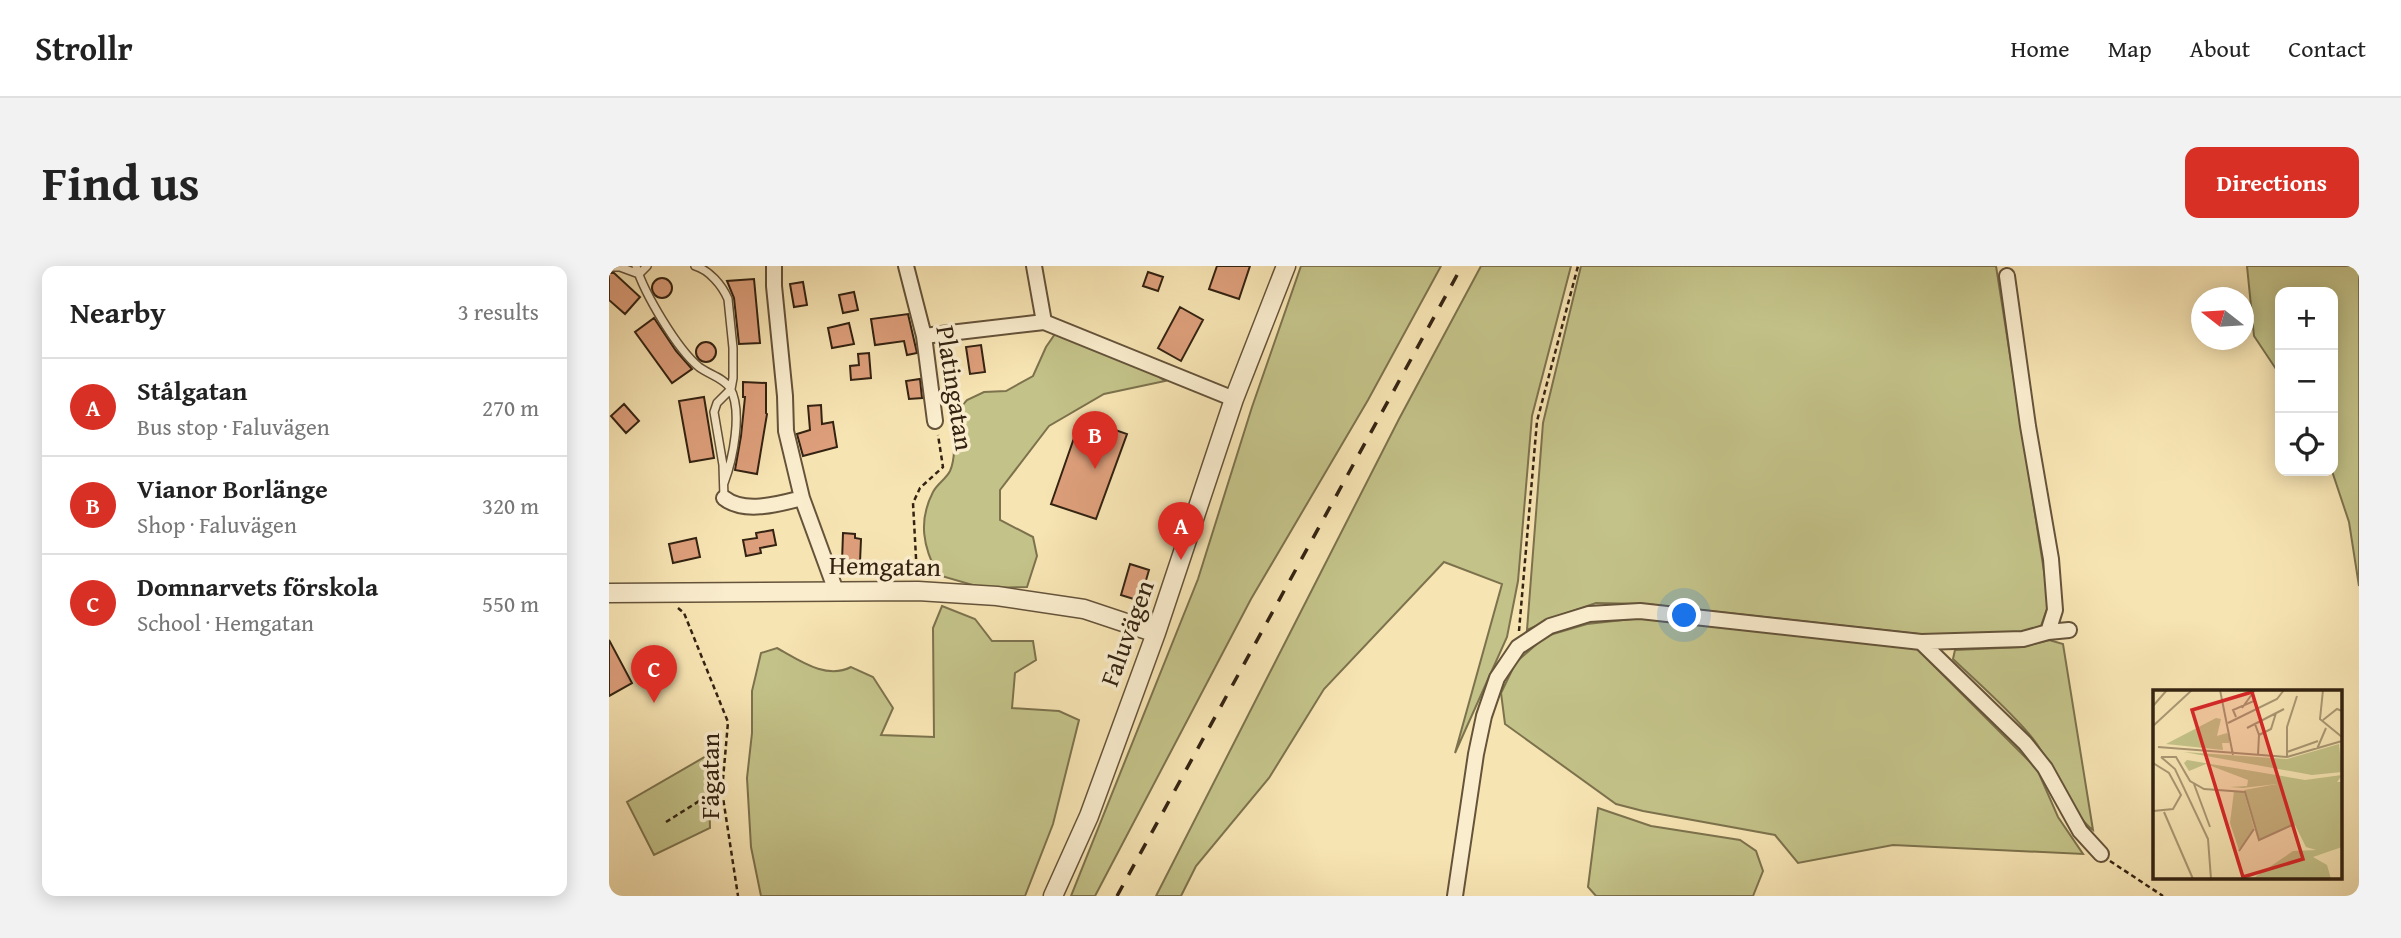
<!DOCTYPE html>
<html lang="en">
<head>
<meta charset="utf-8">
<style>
  :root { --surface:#fff; --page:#f2f2f2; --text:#222; --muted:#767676; --line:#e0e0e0; --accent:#d93025 }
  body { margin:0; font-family:"Gentium Book Plus",serif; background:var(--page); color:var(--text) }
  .controls { position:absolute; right:21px; top:21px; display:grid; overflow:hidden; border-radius:14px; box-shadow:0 4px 18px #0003 }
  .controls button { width:63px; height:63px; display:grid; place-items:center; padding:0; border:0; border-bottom:2px solid var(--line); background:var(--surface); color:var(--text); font:35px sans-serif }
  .compass { position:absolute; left:1582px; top:21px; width:63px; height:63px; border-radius:50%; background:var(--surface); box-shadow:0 4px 18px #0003; rotate:287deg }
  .you { position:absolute; left:1076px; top:350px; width:24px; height:24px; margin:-18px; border:5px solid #fff; border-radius:50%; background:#1a73e8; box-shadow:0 0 0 10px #1a73e833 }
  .badge { display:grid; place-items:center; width:46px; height:46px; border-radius:50%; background:var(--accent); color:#fff; font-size:23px; font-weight:700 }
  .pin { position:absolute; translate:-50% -58px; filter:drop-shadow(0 2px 4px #0008) }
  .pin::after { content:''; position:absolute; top:37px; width:24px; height:21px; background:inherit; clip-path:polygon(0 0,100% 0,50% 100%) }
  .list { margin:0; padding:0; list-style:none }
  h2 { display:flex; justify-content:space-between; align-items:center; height:91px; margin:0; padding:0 28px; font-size:30px }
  h2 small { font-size:23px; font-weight:400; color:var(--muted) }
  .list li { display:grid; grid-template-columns:46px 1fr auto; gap:21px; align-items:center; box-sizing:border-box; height:98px; padding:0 28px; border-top:2px solid var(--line) }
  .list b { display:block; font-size:26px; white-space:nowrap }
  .list p { margin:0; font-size:23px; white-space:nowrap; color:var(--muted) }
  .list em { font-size:23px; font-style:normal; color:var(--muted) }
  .icon { flex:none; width:38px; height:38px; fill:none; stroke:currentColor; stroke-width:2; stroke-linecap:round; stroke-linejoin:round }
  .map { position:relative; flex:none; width:1750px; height:630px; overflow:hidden; border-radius:14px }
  header { display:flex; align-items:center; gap:42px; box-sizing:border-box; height:98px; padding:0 35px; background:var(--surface); border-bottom:2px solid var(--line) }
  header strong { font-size:33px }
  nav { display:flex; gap:38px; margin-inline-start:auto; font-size:24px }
  .intro { display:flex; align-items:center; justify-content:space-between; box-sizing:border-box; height:168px; padding:0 42px }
  h1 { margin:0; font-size:49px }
  .button { padding:18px 32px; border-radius:14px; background:var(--accent); color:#fff; font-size:24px; font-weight:700 }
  main { display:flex; gap:42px; padding:0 42px }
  aside { flex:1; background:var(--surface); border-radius:14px; box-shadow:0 4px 18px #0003 }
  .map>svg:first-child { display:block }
</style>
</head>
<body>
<header>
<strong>Strollr</strong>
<nav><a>Home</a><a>Map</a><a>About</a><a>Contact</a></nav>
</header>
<div class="intro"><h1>Find us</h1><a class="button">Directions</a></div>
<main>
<aside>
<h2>Nearby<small>3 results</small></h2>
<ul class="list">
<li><span class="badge">A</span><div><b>Stålgatan</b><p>Bus stop · Faluvägen</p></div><em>270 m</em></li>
<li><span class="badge">B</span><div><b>Vianor Borlänge</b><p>Shop · Faluvägen</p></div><em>320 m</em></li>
<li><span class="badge">C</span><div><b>Domnarvets förskola</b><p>School · Hemgatan</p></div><em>550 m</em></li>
</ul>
</aside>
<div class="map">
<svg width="1750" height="630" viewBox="0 0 1750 630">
  <rect width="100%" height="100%" fill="#f7e4b3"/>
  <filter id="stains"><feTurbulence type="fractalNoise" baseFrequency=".00286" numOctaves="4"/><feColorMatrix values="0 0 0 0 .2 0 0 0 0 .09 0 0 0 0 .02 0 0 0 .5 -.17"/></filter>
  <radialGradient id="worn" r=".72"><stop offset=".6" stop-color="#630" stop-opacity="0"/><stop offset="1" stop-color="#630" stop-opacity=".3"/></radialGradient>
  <path fill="#c3c288" stroke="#7c724d" stroke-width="2" d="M692,0H832L759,134L642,333L486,630H462L589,313L643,141Z
    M872,0H962L923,150L909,315L898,371L846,487L893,318L835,296L715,423L660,512L587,600L572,630H547L790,153Z
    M972,0H1387L1440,337L1432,360L1405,369L1310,368L1037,338L987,337L952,349L918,364L934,157Z
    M1638,0H1750V320L1740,256L1723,205L1724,26H1671V109L1645,70Z
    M446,68L539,103L556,115L495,128L440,160L391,224V254L424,271L428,290L418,321L374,322L329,309C314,281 309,255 324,226C328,218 337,213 341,205C348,189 344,167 343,151L358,134L375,126L397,125L424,110L437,81Z
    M333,340L366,353L383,375H424L427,394L406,407L403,442L450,445L470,454L444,558L416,630H152L142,581L138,512L143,467V425L152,387L168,382C190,394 217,414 242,401L264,411L284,442L272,469L325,471L324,362Z
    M1032,352L1307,382L1428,503L1449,551L1474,588L1284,579L1189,597L1166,569L1034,545L1007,538L896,458L892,427L907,396L937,370L978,358Z
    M1440,374L1454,378L1484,564C1464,551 1443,497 1425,474C1404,447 1369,417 1344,393L1346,384L1413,381Z
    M99,489L101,562L45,589L18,536Z
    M989,542L1042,560L1131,574L1147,585L1154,605L1144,630H987L979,621Z"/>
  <path fill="#dd9f7b" stroke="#342312" stroke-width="2" d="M608,0H641L630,33L600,23Z
    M539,6L554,11L549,25L534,20Z
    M0,7H5L31,31L16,48L0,34Z
    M43 22a10 10 0 1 1 20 0a10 10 0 1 1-20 0Z
    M145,13L151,77L130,78L125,32L118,15Z
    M194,16L198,39L185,41L181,18Z
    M245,26L249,44L234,47L230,29Z
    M571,41L594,54L572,95L549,82Z
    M299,48L308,87L298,89L295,75L266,79L262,53Z
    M45,52L67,85L83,103L63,117L26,66Z
    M240,57L245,78L223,82L219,62Z
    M87 86a10 10 0 1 1 20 0a10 10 0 1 1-20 0Z
    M372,79L376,106L361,108L357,81Z
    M260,87L262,112L242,114L241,100L250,99L249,88Z
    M311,113L313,132L300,133L297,115Z
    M134,116L157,117V147L158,148L148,208L126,204L132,170L136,131H134Z
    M95,131L105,192L81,196L70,135Z
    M15,138L30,155L17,167L2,150Z
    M212,139L213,158L224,156L228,181L194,190L188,168L201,164L199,140Z
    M472,152L518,168L487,253L442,238Z
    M164,264L167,279L151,282L152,287L137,290L134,274L148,272L147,267Z
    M234,267L246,268V272L252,273L251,296H233Z
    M87,272L91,291L64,297L60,278Z
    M300,297V309H260V298Z
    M521,298L540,304L531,335L512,329Z
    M0,374L23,417L0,430Z"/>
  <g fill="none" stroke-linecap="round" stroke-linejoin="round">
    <defs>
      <path id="service" d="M27,0C35,27 68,83 90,101C99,108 115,112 121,122C134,145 124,193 115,217
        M86,0C100,4 113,19 119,33L124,82V112L122,123L108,137L105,146L114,199L115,232
        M0,1H11L30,8L38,0"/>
      <path id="minor" d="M165,0V20L176,130L177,165L193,232L227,325
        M297,0L315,70L326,155
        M425,0L435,56
        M315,70L435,56L625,133
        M115,232C135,248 170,238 193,232
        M1439,366L1460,364
        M1312,376L1416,477L1436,502L1471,565L1492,588
        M846,630L867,488L875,450L888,412L909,381L941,360L980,348L1031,345L1312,376L1414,373L1439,366L1446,344L1442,293L1419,160L1398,10"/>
      <path id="tertiary" d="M0,327L309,325L388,330L475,343L547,367
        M444,630L480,550L547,367L625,133L677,0"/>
    </defs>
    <use href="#service" stroke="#65533a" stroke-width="10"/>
    <use href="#minor" stroke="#65533a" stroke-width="18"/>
    <use href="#tertiary" stroke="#65533a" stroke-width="21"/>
    <path stroke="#342312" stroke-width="2.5" stroke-dasharray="5 3.5" stroke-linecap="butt" d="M308,310L304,237L311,222L334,201L329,169
      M69,342L75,347L119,456L113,525L129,630
      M910,365L928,155L969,0
      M57,556L95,532L112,525
      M1501,595L1554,630"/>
    <use href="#service" stroke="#faedce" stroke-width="7"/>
    <use href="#minor" stroke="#faedce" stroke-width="14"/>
    <use href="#tertiary" stroke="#faedce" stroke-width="18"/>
    <path stroke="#342312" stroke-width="3.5" stroke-dasharray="12 12" stroke-linecap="butt" d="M508,630L853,0"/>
  </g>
  <g text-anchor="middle" stroke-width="7" stroke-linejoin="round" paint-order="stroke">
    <g font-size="26" fill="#342312" stroke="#faedce">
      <text transform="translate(346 122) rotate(81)" y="9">Platingatan</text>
      <text transform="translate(276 300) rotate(1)" y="9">Hemgatan</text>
      <text transform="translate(518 367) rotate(-70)" y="9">Faluvägen</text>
      <text transform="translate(101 510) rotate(-90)" y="9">Fägatan</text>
    </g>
  </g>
  <g transform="translate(1544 424)">
    <rect width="189" height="189" fill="#f7e4b3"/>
    <path d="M63,28L68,29L64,46L74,43L76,47V53H69L70,60L13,54ZM186,54L189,82L159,85L31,62L134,69ZM34,70L152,90L189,85L184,92H189V157L160,167L174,175L178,189H99L140,161L163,160L153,157L142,135L106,149L91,100L124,94L90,98L77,97L94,96L95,90L53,74L36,81L31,73ZM81,101L91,102L101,138L86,160L77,133Z" fill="#c3c288"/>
    <path fill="none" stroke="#a99773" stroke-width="2" d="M67,0L80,65M170,0L167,29L189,47M0,16L14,0M89,18L102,0M83,27L80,20L101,11L98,0M170,30L184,19L189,21M75,33L124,9L131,0M102,34L106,45L105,65M0,36L39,0M94,38L131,19M106,45L118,39L123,23M5,57L134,67L189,51M164,59L173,38M134,62L165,51M8,67H23L37,91L51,99L92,102L106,150L139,135M8,67L22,79L55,149L58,189M134,67V37L144,6M0,73L16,83L28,105L20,119L0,121M41,94L57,137M11,122L40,189M86,161L101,139"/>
    <path fill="#d62828" fill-opacity="0.15" stroke="#d62828" stroke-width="3.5" d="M99,2L150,169L90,187L39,20Z"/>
    <rect width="189" height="189" fill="none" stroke="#342312" stroke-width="3.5"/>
  </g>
  <rect width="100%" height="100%" filter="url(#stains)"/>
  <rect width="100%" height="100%" fill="url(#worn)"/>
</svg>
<div class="controls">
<button>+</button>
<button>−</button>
<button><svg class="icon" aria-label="locate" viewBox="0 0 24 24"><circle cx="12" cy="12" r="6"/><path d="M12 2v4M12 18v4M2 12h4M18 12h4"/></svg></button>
</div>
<svg class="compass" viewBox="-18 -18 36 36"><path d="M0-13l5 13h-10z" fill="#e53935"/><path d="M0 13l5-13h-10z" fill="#767676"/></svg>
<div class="you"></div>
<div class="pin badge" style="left:572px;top:294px">A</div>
<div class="pin badge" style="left:486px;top:203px">B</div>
<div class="pin badge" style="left:45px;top:437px">C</div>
</div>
</main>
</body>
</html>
